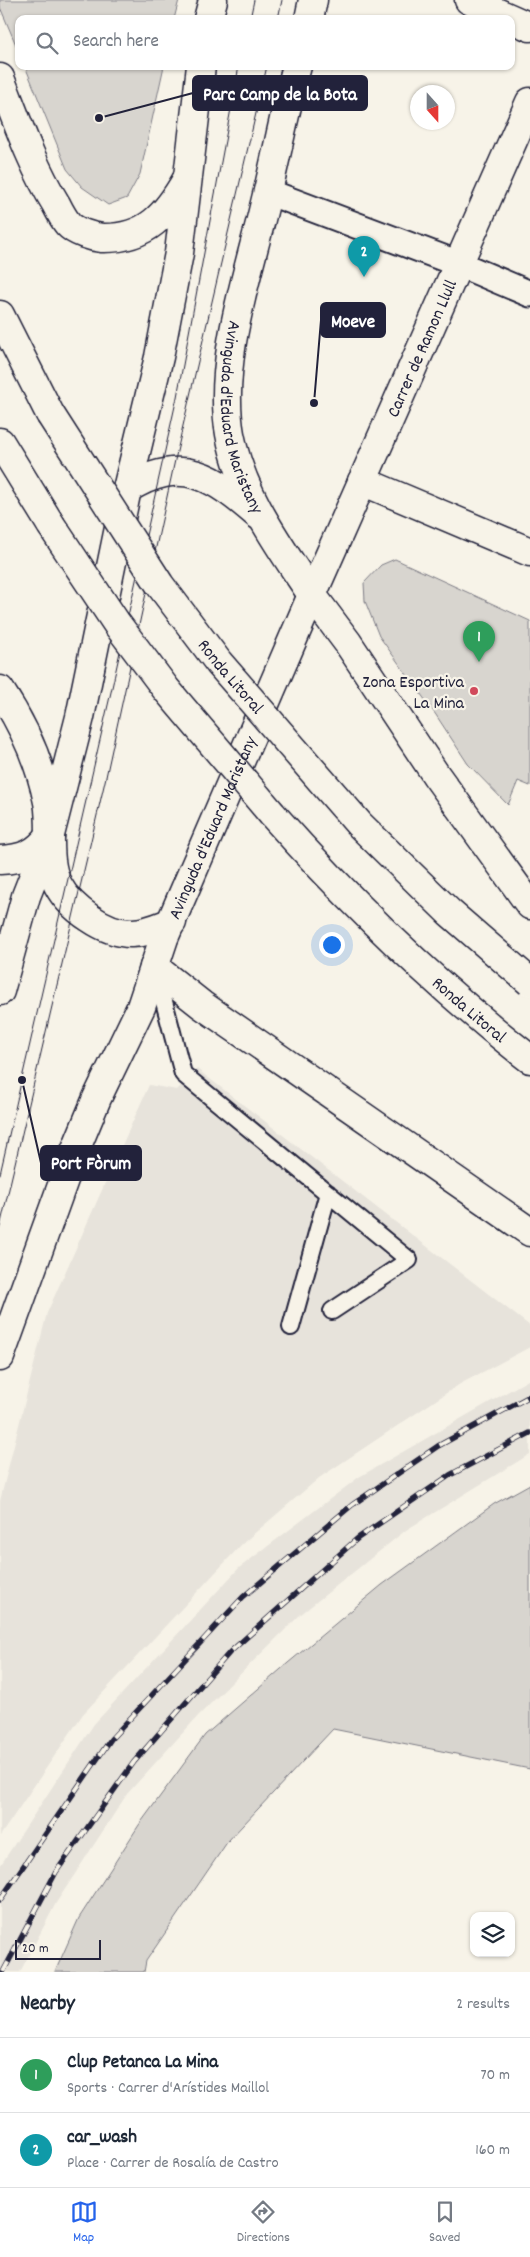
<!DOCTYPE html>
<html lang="en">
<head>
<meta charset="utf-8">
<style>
  :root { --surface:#fff; --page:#f6f6f7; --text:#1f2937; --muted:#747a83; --line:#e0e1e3; --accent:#2563eb }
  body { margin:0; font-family:Dekko,sans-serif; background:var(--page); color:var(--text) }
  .controls { position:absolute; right:15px; bottom:15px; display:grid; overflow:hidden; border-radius:10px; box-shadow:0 1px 4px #0004 }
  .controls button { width:45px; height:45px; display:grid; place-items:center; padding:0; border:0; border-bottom:1px solid var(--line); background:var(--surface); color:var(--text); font:25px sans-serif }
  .compass { position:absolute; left:410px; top:85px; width:45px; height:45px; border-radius:50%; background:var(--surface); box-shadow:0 1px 4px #0004; rotate:159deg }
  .scale { position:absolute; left:15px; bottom:12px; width:86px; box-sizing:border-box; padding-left:5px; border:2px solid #22223b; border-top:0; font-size:14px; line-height:18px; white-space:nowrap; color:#22223b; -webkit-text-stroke:4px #f7f3e8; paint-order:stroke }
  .you { position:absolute; left:331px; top:944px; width:18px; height:18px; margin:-12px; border:4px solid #fff; border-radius:50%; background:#1a73e8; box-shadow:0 0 0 8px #1a73e833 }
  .badge { display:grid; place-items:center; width:32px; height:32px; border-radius:50%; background:var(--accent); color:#fff; font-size:16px; font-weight:700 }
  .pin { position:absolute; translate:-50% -41px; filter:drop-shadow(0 1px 2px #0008) }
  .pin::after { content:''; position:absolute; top:26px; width:18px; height:15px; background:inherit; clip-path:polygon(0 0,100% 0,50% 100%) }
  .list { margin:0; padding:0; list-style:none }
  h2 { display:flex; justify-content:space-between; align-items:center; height:65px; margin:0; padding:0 20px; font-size:21px }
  h2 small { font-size:16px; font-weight:400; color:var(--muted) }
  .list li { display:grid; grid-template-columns:32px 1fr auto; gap:15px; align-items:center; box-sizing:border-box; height:75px; padding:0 20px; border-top:1px solid var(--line) }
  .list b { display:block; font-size:19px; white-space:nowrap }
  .list p { margin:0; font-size:16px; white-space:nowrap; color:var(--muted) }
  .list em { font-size:16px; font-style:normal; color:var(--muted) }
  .icon { flex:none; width:28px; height:28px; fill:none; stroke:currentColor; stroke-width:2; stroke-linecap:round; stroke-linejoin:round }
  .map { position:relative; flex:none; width:530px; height:1972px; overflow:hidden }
  .search { position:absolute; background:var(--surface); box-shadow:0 1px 4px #0004; left:15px; right:15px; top:15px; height:55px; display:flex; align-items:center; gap:12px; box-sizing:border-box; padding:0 18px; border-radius:10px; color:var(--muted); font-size:19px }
  .sheet { height:215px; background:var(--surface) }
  nav { display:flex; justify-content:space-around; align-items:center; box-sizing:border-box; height:70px; border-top:1px solid var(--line); background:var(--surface); font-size:14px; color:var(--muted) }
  nav a { display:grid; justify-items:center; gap:2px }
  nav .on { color:var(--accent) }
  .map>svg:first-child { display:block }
</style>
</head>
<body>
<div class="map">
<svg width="530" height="1972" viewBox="0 0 530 1972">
  <rect width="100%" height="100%" fill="#f7f3e8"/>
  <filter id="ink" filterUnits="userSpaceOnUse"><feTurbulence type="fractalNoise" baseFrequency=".02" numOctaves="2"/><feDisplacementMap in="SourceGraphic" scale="10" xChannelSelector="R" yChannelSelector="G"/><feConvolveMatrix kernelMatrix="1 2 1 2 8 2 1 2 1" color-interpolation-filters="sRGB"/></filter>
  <g filter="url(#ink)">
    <path fill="#e7e3db" d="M197,1069L530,1326V1347L460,1384L319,1478L242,1544L83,1714L0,1836V1501L47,1313L149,1085L177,1090Z
      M530,1379V1454L406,1530L300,1615L199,1715L127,1794L56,1903L20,1972H0V1866L94,1724L239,1568L359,1477Z"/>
    <path fill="#d8d5cf" stroke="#7d7c85" d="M0,0H179L174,19H19V52L0,7Z
      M25,66H164L140,174L127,198L108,205L82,187L67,169Z
      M395,559L530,621V786L518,781L508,805L468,764L436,715L379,636L365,601L364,583L381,565Z
      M530,1484V1769L333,1729L228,1841L146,1961L144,1972H55L79,1918L139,1825L205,1735L288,1663L382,1585L494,1504Z"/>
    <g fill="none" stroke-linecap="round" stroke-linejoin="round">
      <defs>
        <path id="service" d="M156,971L183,1074L409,1260L332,1311
          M291,1327L328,1193"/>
        <path id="pedestrian" d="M268,192L459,264L530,294"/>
        <path id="minor" d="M469,0L530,27
          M362,481L530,552
          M0,860C23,859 36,854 50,835
          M154,967L202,1005L530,1232"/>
        <path id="tertiary" d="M0,78C17,121 32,165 56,204C59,210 63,218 68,224C75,232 92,237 102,238C147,239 167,214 187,179"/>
        <g id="secondary">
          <path d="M208,19L213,0"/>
          <path d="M309,19L313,0"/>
          <path id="s1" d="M297,66C284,113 276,160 264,207C248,275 217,364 230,434C241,494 279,545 312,595"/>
          <path d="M127,489C182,454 214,477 258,515"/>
          <path d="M0,690C22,723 40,762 48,802C53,828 45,860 58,885C70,908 106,934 132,933C147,933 159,927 172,922"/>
          <path d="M0,991L26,896L50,835L80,717L127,489L159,357L179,253L201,66"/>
          <path id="s2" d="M0,1357L70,1163L97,1098L141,1007L164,938L312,595L530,102"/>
        </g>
        <g id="trunk">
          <path d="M0,315L50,414"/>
          <path d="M0,442L51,525"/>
          <path d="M312,595L348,643L436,775L530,905"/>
          <path id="s3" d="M272,814C351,903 436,986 530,1059"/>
        </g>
      </defs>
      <use href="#service" stroke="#22223b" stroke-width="20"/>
      <use href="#pedestrian" stroke="#22223b" stroke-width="29"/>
      <use href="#minor" stroke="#22223b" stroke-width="31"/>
      <use href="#tertiary" stroke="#22223b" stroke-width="31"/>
      <use href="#secondary" stroke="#22223b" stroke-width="31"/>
      <use href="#trunk" stroke="#22223b" stroke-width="31"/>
      <use href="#service" stroke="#f7f3e8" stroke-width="16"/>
      <use href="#pedestrian" stroke="#f7f3e8" stroke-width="25"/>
      <use href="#minor" stroke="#f7f3e8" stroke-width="28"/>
      <use href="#tertiary" stroke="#f7f3e8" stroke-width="28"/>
      <use href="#secondary" stroke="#f7f3e8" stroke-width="28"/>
      <use href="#trunk" stroke="#f7f3e8" stroke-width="28"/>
      <path stroke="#22223b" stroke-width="1" d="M250,19L254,0
        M278,19L282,0
        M0,1174L111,692L177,397L239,66
        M0,1227L106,777L175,460L267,66"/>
      <defs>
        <path id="rail" d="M0,1900L111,1739L243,1597L352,1505L438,1446L530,1396
          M3,1972L56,1872L134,1762L230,1652L358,1538L450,1475L530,1433"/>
      </defs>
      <use href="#rail" stroke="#22223b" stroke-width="5.5"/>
      <use href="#rail" stroke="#f7f3e8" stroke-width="4" stroke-dasharray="11" stroke-linecap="butt"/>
      <defs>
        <g id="trunk-bridge">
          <path id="s4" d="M50,414L160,585L219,663L359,824L449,912L530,982"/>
          <path d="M51,525L117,624L166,689L272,814"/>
        </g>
      </defs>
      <use href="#trunk-bridge" stroke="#22223b" stroke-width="31" stroke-linecap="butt"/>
      <use href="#trunk-bridge" stroke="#f7f3e8" stroke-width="28"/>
    </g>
  </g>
  <circle fill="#d1495b" stroke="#f7f3e8" stroke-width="2" cx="474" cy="691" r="5"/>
  <g text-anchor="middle" stroke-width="4.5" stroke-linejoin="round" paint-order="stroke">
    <g font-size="18" fill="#22223b" stroke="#f7f3e8">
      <text dy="6" stroke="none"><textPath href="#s2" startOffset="1094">Carrer de Ramon Llull</textPath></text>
      <text dy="6" stroke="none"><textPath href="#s1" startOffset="361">Avinguda d'Eduard Maristany</textPath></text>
      <text dy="6" stroke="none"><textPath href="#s4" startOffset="319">Ronda Litoral</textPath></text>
      <text dy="6" stroke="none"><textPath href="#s2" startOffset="571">Avinguda d'Eduard Maristany</textPath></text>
      <text dy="6" stroke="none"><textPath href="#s3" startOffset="278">Ronda Litoral</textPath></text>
    </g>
    <g font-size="18" fill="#22223b" stroke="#f7f3e8" text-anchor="end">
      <text x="464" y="687">Zona Esportiva<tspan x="464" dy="21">La Mina</tspan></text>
    </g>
  </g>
  <path fill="none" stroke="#22223b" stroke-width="2" d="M99 118L193 93M314 403L321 320M22 1080L41 1163"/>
  <g fill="#22223b" stroke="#f7f3e8" stroke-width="2">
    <circle cx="99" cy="118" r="5"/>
    <circle cx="314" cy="403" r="5"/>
    <circle cx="22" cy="1080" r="5"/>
  </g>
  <g fill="#22223b" stroke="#22223b" stroke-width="2">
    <rect x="193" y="76" width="174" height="34" rx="5"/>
    <rect x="321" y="303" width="64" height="34" rx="5"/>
    <rect x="41" y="1146" width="100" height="34" rx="5"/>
  </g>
  <g font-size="19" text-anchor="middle" font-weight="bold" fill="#fff">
    <text x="280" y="100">Parc Camp de la Bota</text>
    <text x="353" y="327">Moeve</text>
    <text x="91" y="1169">Port Fòrum</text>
  </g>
</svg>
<div class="controls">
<button><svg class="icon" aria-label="layers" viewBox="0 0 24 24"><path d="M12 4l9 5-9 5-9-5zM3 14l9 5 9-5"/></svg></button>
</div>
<svg class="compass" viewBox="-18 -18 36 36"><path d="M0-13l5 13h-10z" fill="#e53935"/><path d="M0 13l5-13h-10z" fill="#747a83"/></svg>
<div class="scale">20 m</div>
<div class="you"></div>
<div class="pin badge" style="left:479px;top:662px;background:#2e9e5b">1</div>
<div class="pin badge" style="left:364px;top:277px;background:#0f9aa8">2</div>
<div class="search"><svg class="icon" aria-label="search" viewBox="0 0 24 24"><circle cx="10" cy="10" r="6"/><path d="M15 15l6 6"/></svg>Search here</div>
</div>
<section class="sheet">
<h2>Nearby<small>2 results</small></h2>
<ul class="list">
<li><span class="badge" style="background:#2e9e5b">1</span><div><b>Clup Petanca La Mina</b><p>Sports · Carrer d'Arístides Maillol</p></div><em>70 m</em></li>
<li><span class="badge" style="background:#0f9aa8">2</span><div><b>car_wash</b><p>Place · Carrer de Rosalía de Castro</p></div><em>160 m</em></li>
</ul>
</section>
<nav>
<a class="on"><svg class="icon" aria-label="map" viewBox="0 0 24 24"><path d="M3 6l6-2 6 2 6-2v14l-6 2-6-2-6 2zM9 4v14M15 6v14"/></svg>Map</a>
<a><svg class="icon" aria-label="directions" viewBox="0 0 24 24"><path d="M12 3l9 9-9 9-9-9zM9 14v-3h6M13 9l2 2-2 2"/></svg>Directions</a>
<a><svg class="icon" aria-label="saved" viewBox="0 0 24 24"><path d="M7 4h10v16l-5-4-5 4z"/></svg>Saved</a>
</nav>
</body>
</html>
